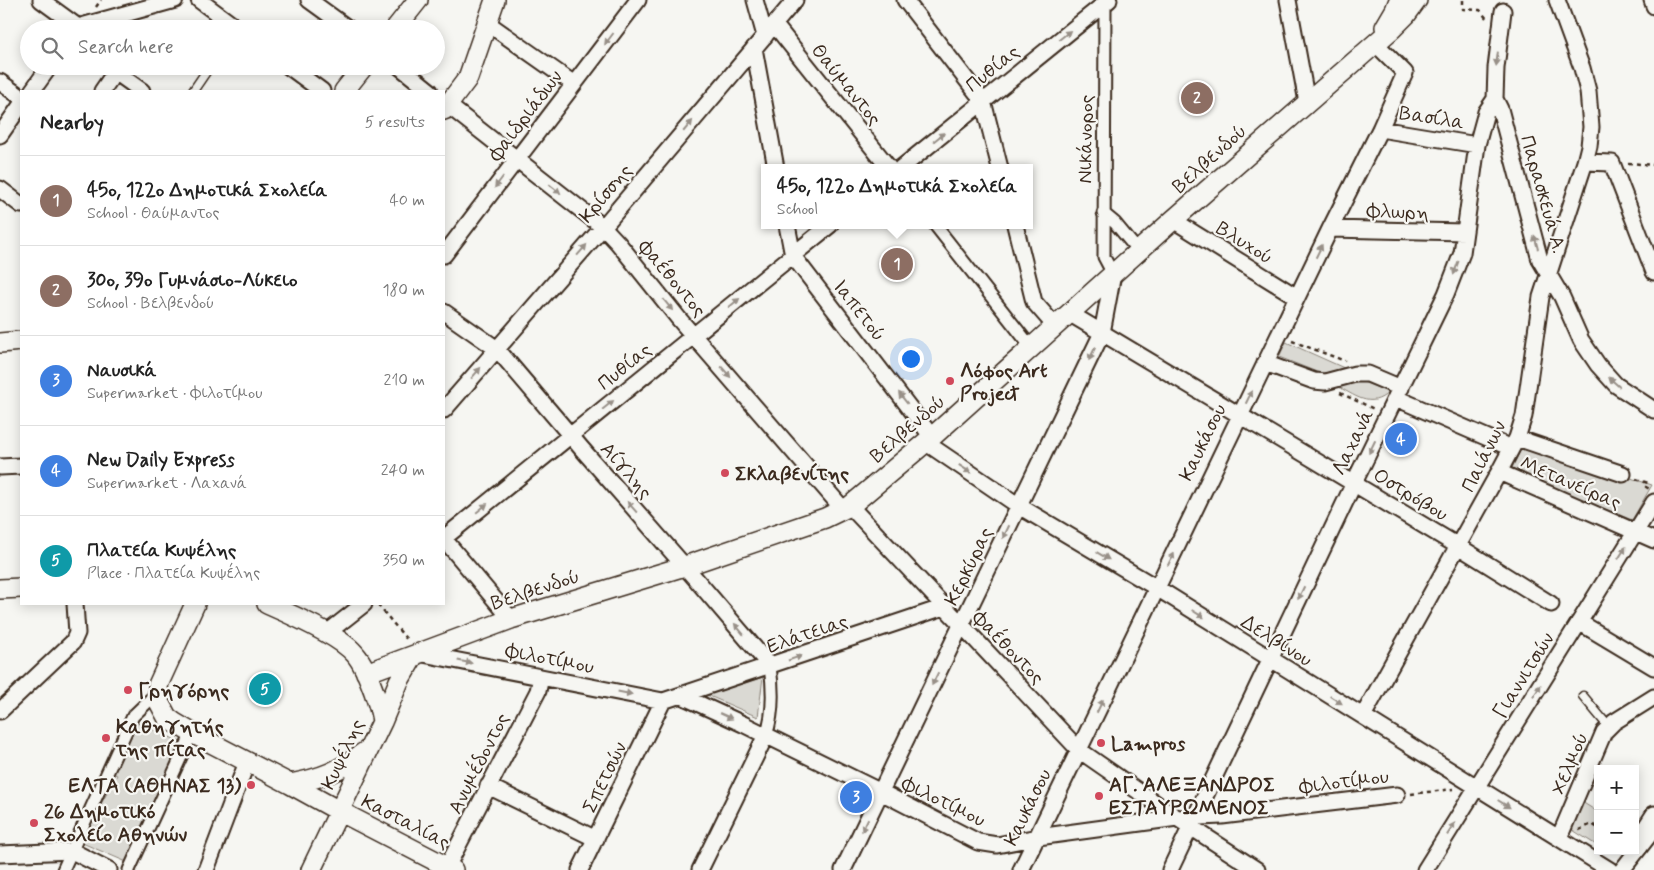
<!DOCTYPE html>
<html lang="en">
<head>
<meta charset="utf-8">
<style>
  :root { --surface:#fff; --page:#f6f6f6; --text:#222; --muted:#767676; --line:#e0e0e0; --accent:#d1495b }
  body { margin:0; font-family:Mynerve,sans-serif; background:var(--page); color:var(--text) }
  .controls { position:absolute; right:15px; bottom:15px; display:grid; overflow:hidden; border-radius:0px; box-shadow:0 2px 12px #0003 }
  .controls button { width:45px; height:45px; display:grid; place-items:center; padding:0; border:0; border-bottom:1px solid var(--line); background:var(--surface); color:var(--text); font:25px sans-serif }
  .you { position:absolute; left:910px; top:358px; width:18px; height:18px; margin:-12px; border:4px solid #fff; border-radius:50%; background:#1a73e8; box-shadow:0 0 0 8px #1a73e833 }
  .badge { display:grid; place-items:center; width:32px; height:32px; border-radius:50%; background:var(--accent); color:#fff; font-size:16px; font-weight:700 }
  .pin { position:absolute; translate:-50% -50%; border:2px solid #fff; box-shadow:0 1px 5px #0006 }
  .popup { position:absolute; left:761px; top:164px; width:272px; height:65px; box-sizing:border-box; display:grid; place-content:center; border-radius:0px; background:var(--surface); filter:drop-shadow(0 1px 4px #0005); font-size:16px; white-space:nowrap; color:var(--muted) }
  .popup b { font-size:19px; color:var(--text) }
  .popup::after { content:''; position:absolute; left:50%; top:100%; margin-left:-10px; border:10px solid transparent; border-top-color:var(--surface) }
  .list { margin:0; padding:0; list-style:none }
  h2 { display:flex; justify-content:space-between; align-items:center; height:65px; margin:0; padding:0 20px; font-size:21px }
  h2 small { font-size:16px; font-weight:400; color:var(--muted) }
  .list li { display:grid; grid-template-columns:32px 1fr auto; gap:15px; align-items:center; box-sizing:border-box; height:90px; padding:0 20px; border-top:1px solid var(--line) }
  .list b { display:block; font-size:19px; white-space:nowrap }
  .list p { margin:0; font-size:16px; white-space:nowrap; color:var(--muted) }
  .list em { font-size:16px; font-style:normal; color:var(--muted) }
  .icon { flex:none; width:28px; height:28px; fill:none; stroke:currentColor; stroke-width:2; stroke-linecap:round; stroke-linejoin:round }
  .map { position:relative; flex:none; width:1654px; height:870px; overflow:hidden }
  .search { position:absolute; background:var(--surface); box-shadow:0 2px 12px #0003; left:20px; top:20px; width:425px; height:55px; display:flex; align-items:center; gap:12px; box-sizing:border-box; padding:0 18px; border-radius:28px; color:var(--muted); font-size:19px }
  .panel { position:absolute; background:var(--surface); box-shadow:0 2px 12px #0003; left:20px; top:90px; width:425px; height:515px; border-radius:0px }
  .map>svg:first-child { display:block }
</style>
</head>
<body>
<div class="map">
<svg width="1654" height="870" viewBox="0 0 1654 870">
  <rect width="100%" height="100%" fill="#f6f6f2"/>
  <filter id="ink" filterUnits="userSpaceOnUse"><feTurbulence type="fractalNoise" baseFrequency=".02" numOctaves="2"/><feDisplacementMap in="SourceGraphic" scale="10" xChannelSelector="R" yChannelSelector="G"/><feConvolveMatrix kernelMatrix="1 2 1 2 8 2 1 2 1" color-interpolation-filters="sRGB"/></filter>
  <g filter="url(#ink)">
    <path fill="#dad9d3" stroke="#8a8278" d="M1286,342L1344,368L1322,374L1279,357Z
      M1360,381L1389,392C1370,410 1355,395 1335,385Z
      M1524,443L1652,485L1632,520L1511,470Z
      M763,677L758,717L707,695Z
      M135,722L181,742L129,863L80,842L117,775L110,772Z
      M1582,802L1598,812V846L1571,829Z"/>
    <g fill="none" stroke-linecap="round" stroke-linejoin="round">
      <defs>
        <path id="service" d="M193,91L210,66
          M1583,696L1608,726"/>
        <path id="pedestrian" d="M1105,3L1104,257L1113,274
          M1103,213L1115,223L1139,252
          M935,225L1031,347
          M766,735C774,714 773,688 770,666
          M63,870L133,716L157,693
          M129,870L192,733"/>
        <path id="minor" d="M41,0L78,27
          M199,0L238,29
          M309,0L349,29
          M755,0L765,36
          M905,0L983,101L1000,168
          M1288,0L1307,102
          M1652,0L1654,6
          M486,22L574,84
          M774,24L889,168
          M78,27L175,0
          M754,48L776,168
          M107,66L142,91
          M288,66L322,91
          M399,66L430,91
          M0,82L21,97
          M32,91L50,66
          M102,91L115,72
          M1495,99L1500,109L1540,260L1562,297L1581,340L1598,365L1616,385L1654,410
          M444,102L603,227L618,243L679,319L843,509
          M1380,129L1477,145
          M0,135L21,105
          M1585,162L1612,163L1654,272
          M901,168L1109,0
          M0,189L21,205
          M1173,220L1297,297
          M787,225L793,256L932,437
          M1015,225L1034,302L1055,326
          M1330,229L1465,232
          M444,255L638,0
          M444,312L497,349L582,449L694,577L770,666
          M1069,313L1458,546L1551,604
          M1265,363L1314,381L1325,382L1355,374H1368L1401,388
          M1396,398L1511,448
          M444,410L603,227L795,0
          M1517,438L1623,474
          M925,442L1019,506L1157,588L1610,870
          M0,467L21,466
          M1499,472L1654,540
          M850,506L1079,750L1177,818L1257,870
          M444,538L830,225
          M444,539L511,619
          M1579,622L1654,667
          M327,633L364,604
          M418,653L663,701L944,607
          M682,696L743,724L875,789L978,842L997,845L1038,837L1177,818L1222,816L1397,795
          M0,711L73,642L77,633L75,604
          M1363,716L1499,472L1517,438L1524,416L1541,297L1585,162L1589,146L1591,127L1588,91L1582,68L1557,0
          M488,786L596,839
          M1640,836L1654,814
          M1559,838L1604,732L1614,722L1654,697
          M0,854L72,851L109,870
          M447,867L538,691L541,677
          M206,870L247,762
          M580,870L663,701
          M700,870L766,735
          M843,870L1102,333L1113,274
          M1021,870L1330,229L1380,129L1405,73L1375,43
          M1170,870L1354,483L1446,294L1462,253L1477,145L1486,112L1495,99L1496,68L1503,11
          M1425,870L1654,502
          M1622,870L1654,829"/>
        <path id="tertiary" d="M1385,27L1395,10L1399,0
          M395,29L418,0
          M344,91L364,66
          M444,110L468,78L495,0
          M0,343L21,341
          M0,589L21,588
          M195,604L158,685L159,702L167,717L175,723L192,733L290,784L339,811L453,870
          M267,604C290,614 339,635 355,654C364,664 369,679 374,692C377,702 381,711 382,722
          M366,673L511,619L685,566L825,518L850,506L932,437L1173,220L1392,29L1406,15L1417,0
          M290,784C323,778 339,771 366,751
          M311,870L382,722L399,681L413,657"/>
      </defs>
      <use href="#service" stroke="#3b2a1e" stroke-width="11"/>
      <use href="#pedestrian" stroke="#3b2a1e" stroke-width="15"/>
      <use href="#minor" stroke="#3b2a1e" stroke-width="19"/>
      <use href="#tertiary" stroke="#3b2a1e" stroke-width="22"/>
      <path stroke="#3b2a1e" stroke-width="2.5" stroke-dasharray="4 4" stroke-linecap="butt" d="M1463,0V9L1480,10L1487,19
        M96,7L101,0
        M1628,163L1654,165
        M1292,341L1345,361
        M1340,393L1374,409
        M1636,479L1648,483L1646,487L1650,489
        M378,605L408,641
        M1411,794L1453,789
        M1579,830L1592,824L1598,828"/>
      <use href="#service" stroke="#f6f6f2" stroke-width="8"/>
      <use href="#pedestrian" stroke="#f6f6f2" stroke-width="11"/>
      <use href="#minor" stroke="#f6f6f2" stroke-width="15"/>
      <use href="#tertiary" stroke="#f6f6f2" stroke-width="19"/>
    </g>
    <defs><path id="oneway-solid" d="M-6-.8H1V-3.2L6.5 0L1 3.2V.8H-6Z" transform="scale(1.25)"/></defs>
    <g fill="#989088">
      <use href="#oneway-solid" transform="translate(1065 35) rotate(-39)"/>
      <use href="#oneway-solid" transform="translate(609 39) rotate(127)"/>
      <use href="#oneway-solid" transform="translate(1497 59) rotate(97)"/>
      <use href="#oneway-solid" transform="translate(688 126) rotate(-50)"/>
      <use href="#oneway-solid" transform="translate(939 137) rotate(-39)"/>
      <use href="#oneway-solid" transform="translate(499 182) rotate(127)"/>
      <use href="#oneway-solid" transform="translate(555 189) rotate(38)"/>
      <use href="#oneway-solid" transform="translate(1536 242) rotate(-105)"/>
      <use href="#oneway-solid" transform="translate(582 250) rotate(-49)"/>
      <use href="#oneway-solid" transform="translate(1319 251) rotate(-64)"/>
      <use href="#oneway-solid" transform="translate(1456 268) rotate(110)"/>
      <use href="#oneway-solid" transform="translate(734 303) rotate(-39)"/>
      <use href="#oneway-solid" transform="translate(668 305) rotate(51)"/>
      <use href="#oneway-solid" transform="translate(1092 354) rotate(116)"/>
      <use href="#oneway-solid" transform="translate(726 372) rotate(49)"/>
      <use href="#oneway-solid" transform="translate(476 373) rotate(-49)"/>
      <use href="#oneway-solid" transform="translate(1614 382) rotate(-138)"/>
      <use href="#oneway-solid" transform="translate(1249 397) rotate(-64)"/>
      <use href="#oneway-solid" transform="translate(903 398) rotate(-128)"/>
      <use href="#oneway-solid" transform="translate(608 405) rotate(-39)"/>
      <use href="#oneway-solid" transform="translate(1372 447) rotate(116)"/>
      <use href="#oneway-solid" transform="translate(965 469) rotate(34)"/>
      <use href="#oneway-solid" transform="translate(632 507) rotate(-131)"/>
      <use href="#oneway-solid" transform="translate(482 508) rotate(-39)"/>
      <use href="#oneway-solid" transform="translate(1006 532) rotate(116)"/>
      <use href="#oneway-solid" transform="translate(1622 553) rotate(-58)"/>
      <use href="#oneway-solid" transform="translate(1103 556) rotate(31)"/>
      <use href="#oneway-solid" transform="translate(1171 559) rotate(-64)"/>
      <use href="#oneway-solid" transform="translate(1301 593) rotate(116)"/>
      <use href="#oneway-solid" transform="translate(1198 614) rotate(32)"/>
      <use href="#oneway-solid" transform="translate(739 629) rotate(-130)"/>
      <use href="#oneway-solid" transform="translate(795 658) rotate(-19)"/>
      <use href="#oneway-solid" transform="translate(465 662) rotate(11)"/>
      <use href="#oneway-solid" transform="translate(935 679) rotate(116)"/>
      <use href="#oneway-solid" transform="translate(1537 691) rotate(-58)"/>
      <use href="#oneway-solid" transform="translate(625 693) rotate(11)"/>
      <use href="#oneway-solid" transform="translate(1336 700) rotate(32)"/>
      <use href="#oneway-solid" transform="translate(1100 706) rotate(-64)"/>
      <use href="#oneway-solid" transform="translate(726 716) rotate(25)"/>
      <use href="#oneway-solid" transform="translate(1504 804) rotate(32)"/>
      <use href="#oneway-solid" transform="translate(865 825) rotate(116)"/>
      <use href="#oneway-solid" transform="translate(1451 829) rotate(-58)"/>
    </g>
  </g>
  <g fill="#d1495b" stroke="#f6f6f2" stroke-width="2">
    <circle cx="950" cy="381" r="5"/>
    <circle cx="725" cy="473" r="5"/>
    <circle cx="128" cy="690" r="5"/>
    <circle cx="106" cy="738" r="5"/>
    <circle cx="1101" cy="743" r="5"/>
    <circle cx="251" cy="785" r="5"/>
    <circle cx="1099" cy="796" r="5"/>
    <circle cx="34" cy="823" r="5"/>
  </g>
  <g text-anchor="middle" stroke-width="4.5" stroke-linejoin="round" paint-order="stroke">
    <g font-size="20" fill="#3b2a1e" stroke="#f6f6f2">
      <text transform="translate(992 68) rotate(-39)" y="7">Πυθίας</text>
      <text transform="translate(847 84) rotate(51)" y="7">Θαύμαντος</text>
      <text transform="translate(525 115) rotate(-53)" y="7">Φαιδριάδων</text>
      <text transform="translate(1432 117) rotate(9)" y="7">Βασίλα</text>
      <text transform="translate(1085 139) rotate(-89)" y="7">Νικάνορος</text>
      <text transform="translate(1209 158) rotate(-42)" y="7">Βελβενδού</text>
      <text transform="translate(605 193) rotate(-50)" y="7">Κρίσσης</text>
      <text transform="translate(1544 194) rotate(74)" y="7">Παρασκευά Α.</text>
      <text transform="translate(1398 211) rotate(2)" y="7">Φλωρη</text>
      <text transform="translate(1245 242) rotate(32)" y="7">Βλυχού</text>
      <text transform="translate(673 278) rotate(50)" y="7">Φαέθοντος</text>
      <text transform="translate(860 310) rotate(52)" y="7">Ιαπετού</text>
      <text transform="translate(624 366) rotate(-39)" y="7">Πυθίας</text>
      <text transform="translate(907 428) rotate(-41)" y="7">Βελβενδού</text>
      <text transform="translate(1202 442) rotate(-64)" y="7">Καυκάσου</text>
      <text transform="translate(1352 442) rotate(-64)" y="7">Λαχανά</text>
      <text transform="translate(1483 456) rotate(-64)" y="7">Παιάνων</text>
      <text transform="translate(627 470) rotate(49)" y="7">Αίγλης</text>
      <text transform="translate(1571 482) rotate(23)" y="7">Μετανείρας</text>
      <text transform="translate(1411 494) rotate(31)" y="7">Οστρόβου</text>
      <text transform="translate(968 566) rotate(-64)" y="7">Κερκύρας</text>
      <text transform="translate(535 589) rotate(-18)" y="7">Βελβενδού</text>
      <text transform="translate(807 633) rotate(-19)" y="7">Ελάτειας</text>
      <text transform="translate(1277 640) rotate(32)" y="7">Δελβίνου</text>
      <text transform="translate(1009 647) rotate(46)" y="7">Φαέθοντος</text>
      <text transform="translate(550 658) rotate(11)" y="7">Φιλοτίμου</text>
      <text transform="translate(1523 675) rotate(-58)" y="7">Γιαννιτσών</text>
      <text transform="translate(342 754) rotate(-65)" y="7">Κυψέλης</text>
      <text transform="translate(478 763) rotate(-63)" y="7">Ανυμέδοντος</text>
      <text transform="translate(1569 763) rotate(-67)" y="7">Χελμού</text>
      <text transform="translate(604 777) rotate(-64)" y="7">Σπετσών</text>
      <text transform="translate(1344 781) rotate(-7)" y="7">Φιλοτίμου</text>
      <text transform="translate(944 801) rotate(26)" y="7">Φιλοτίμου</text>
      <text transform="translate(1027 807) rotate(-64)" y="7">Καυκάσου</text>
      <text transform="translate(406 821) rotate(27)" y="7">Κασταλίας</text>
    </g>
    <g font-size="20" font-weight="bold" fill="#3b2a1e" stroke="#f6f6f2" text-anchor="start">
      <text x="960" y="377">Λόφος Art<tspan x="960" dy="23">Project</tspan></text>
      <text x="735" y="480">Σκλαβενίτης</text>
      <text x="138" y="697">Γρηγόρης</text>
      <text x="116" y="733">Καθηγητής<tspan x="116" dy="23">της πίτας</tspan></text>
      <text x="1111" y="750">Lampros</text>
      <text x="1109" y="791">ΑΓ. ΑΛΕΞΑΝΔΡΟΣ<tspan x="1109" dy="23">ΕΣΤΑΥΡΩΜΕΝΟΣ</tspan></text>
      <text x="241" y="792" text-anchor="end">ΕΛΤΑ (ΑΘΗΝΑΣ 13)</text>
      <text x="44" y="818">26 Δημοτικό<tspan x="44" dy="23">Σχολείο Αθηνών</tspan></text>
    </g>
  </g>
</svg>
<div class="controls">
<button>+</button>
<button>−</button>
</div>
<div class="you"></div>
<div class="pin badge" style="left:897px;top:264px;background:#8d6e63">1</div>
<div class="popup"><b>45ο, 122ο Δημοτικά Σχολεία</b>School</div>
<div class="pin badge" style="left:1197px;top:98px;background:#8d6e63">2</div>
<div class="pin badge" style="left:856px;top:797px;background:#3f7fe0">3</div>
<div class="pin badge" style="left:1401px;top:439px;background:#3f7fe0">4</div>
<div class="pin badge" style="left:265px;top:689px;background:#0f9aa8">5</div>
<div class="search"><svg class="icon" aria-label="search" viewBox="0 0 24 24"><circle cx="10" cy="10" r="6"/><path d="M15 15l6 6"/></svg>Search here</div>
<section class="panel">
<h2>Nearby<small>5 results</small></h2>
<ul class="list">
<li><span class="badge" style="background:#8d6e63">1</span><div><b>45ο, 122ο Δημοτικά Σχολεία</b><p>School · Θαύμαντος</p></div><em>40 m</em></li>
<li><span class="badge" style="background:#8d6e63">2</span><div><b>30ο, 39ο Γυμνάσιο-Λύκειο</b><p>School · Βελβενδού</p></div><em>180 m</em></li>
<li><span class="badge" style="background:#3f7fe0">3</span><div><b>Ναυσικά</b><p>Supermarket · Φιλοτίμου</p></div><em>210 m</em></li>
<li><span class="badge" style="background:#3f7fe0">4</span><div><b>New Daily Express</b><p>Supermarket · Λαχανά</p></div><em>240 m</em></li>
<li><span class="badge" style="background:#0f9aa8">5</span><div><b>Πλατεία Κυψέλης</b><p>Place · Πλατεία Κυψέλης</p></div><em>350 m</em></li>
</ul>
</section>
</div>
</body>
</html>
